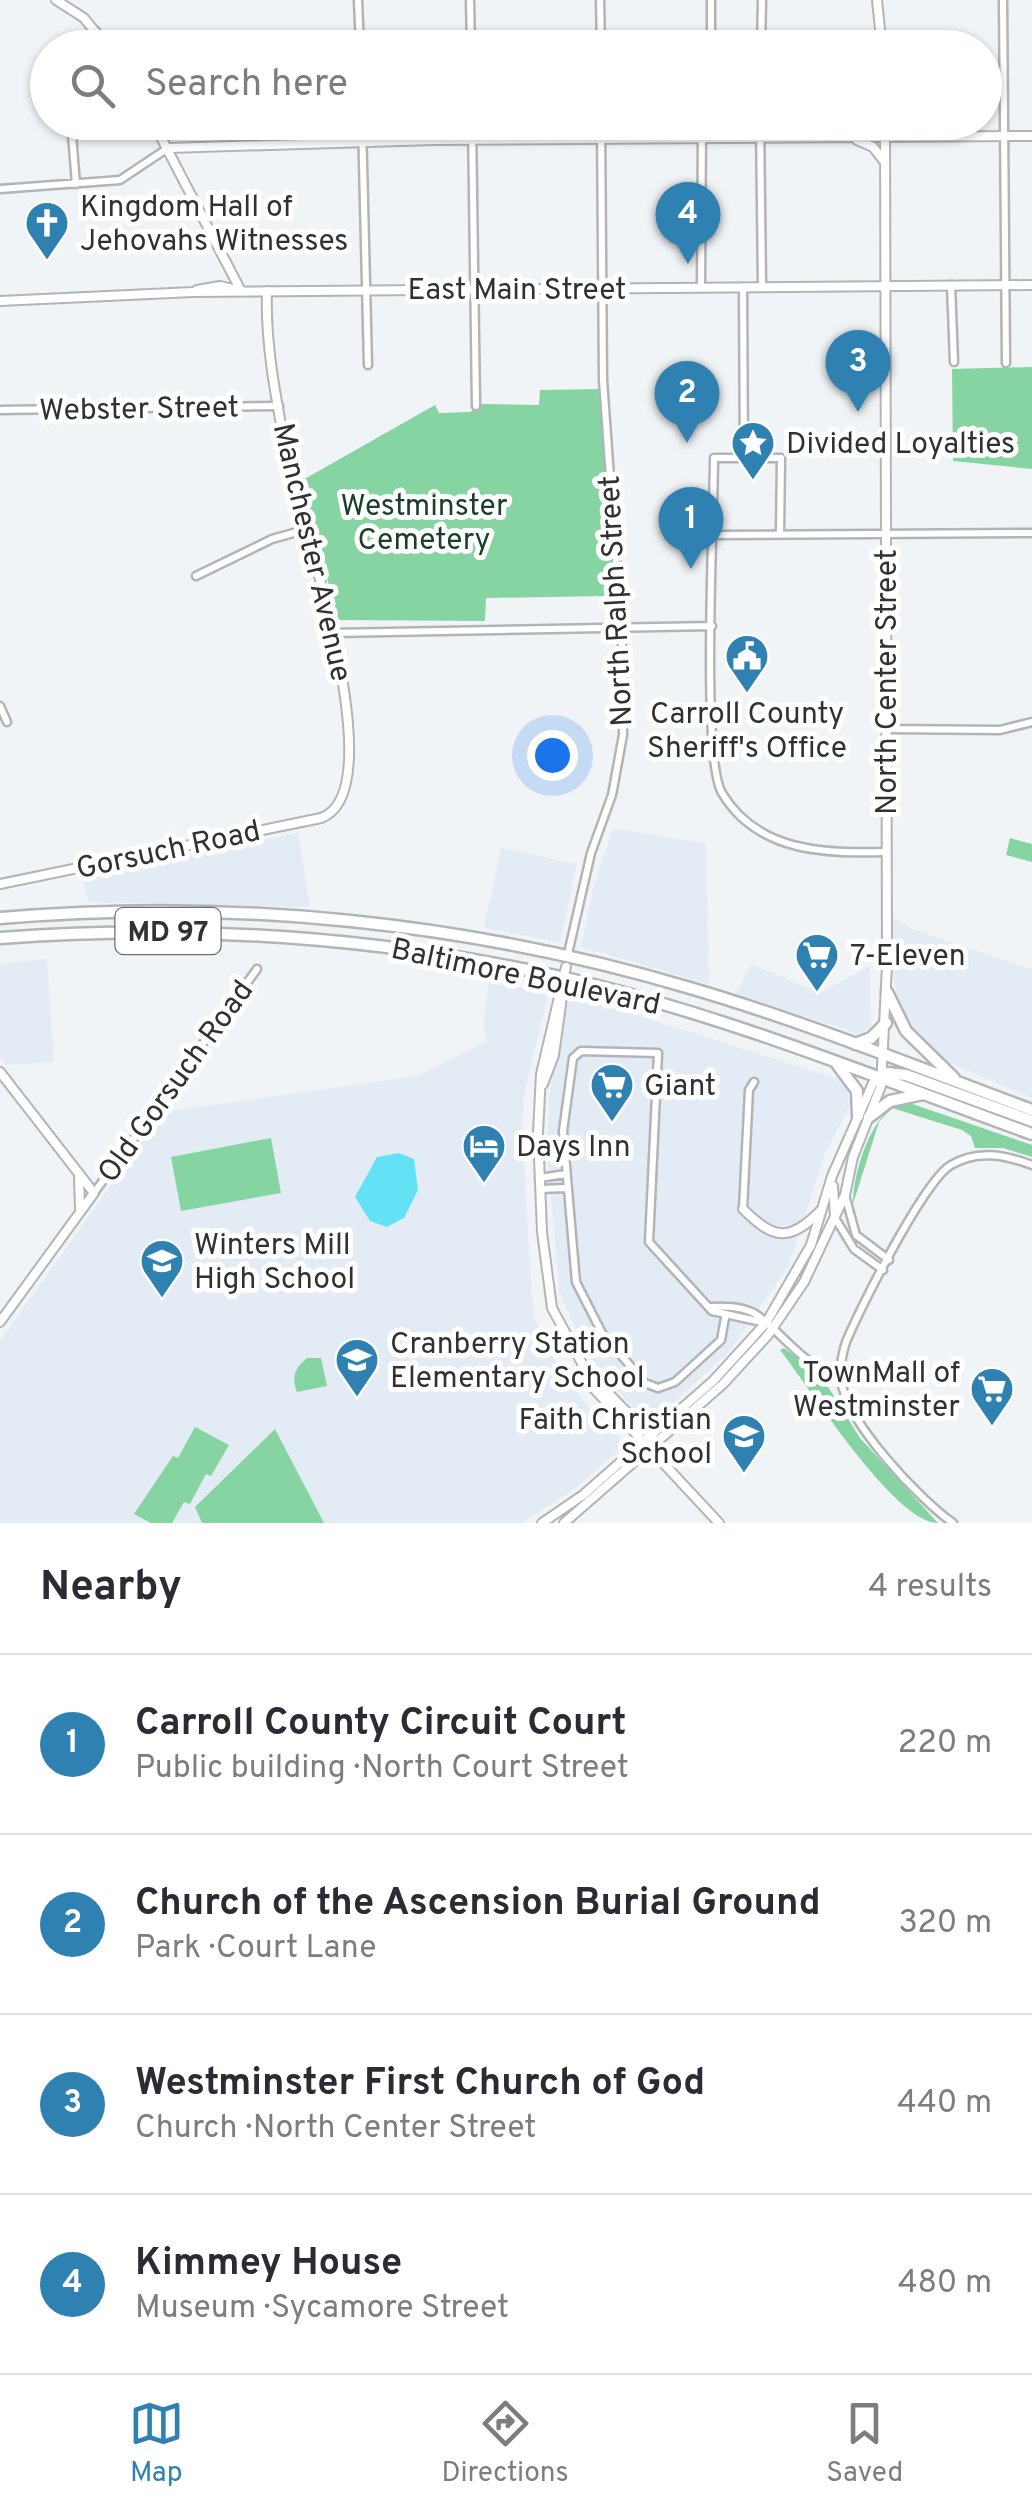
<!DOCTYPE html>
<html lang="en">
<head>
<meta charset="utf-8">
<style>
  :root { --surface:#fff; --page:#f7f7f7; --text:#2b2b33; --muted:#7c7c81; --line:#e1e1e2; --accent:#2f81b2 }
  body { margin:0; font-family:Overpass,sans-serif; background:var(--page); color:var(--text) }
  .you { position:absolute; left:552px; top:755px; width:35px; height:35px; margin:-25px; border:8px solid #fff; border-radius:50%; background:#1a73e8; box-shadow:0 0 0 15px #1a73e833 }
  .badge { display:grid; place-items:center; width:65px; height:65px; border-radius:50%; background:var(--accent); color:#fff; font-size:32px; font-weight:700 }
  .pin { position:absolute; translate:-50% -82px; filter:drop-shadow(0 2px 5px #0008) }
  .pin::after { content:''; position:absolute; top:52px; width:35px; height:30px; background:inherit; clip-path:polygon(0 0,100% 0,50% 100%) }
  .list { margin:0; padding:0; list-style:none }
  h2 { display:flex; justify-content:space-between; align-items:center; height:130px; margin:0; padding:0 40px; font-size:42px }
  h2 small { font-size:32px; font-weight:400; color:var(--muted) }
  .list li { display:grid; grid-template-columns:65px 1fr auto; gap:30px; align-items:center; box-sizing:border-box; height:180px; padding:0 40px; border-top:2px solid var(--line) }
  .list b { display:block; font-size:38px; white-space:nowrap }
  .list p { margin:0; font-size:32px; white-space:nowrap; color:var(--muted) }
  .list em { font-size:32px; font-style:normal; color:var(--muted) }
  .icon { flex:none; width:55px; height:55px; fill:none; stroke:currentColor; stroke-width:2; stroke-linecap:round; stroke-linejoin:round }
  .map { position:relative; flex:none; width:1032px; height:1523px; overflow:hidden }
  .search { position:absolute; background:var(--surface); box-shadow:0 2px 8px #0004; left:30px; right:30px; top:30px; height:110px; display:flex; align-items:center; gap:25px; box-sizing:border-box; padding:0 35px; border-radius:55px; color:var(--muted); font-size:38px }
  .sheet { height:850px; background:var(--surface) }
  nav { display:flex; justify-content:space-around; align-items:center; box-sizing:border-box; height:140px; border-top:2px solid var(--line); background:var(--surface); font-size:28px; color:var(--muted) }
  nav a { display:grid; justify-items:center; gap:5px }
  nav .on { color:var(--accent) }
  .map>svg:first-child { display:block }
</style>
</head>
<body>
<div class="map">
<svg width="1032" height="1523" viewBox="0 0 1032 1523">
  <rect width="100%" height="100%" fill="#f1f4f7"/>
  <path fill="#e3ebf5" d="M614,828L706,844L709,984L581,947L593,888Z
    M298,833L310,907L89,902L82,876Z
    M501,848L577,864L560,942L484,928Z
    M888,914L910,928L1032,970V1098L926,1053L901,1017L886,933Z
    M47,959L54,1062L6,1065L0,1057V964Z
    M751,964L820,993L870,966L871,1027L860,1034L736,994Z
    M489,978L548,995L524,1095L522,1135L533,1312L543,1342L563,1373L586,1404L620,1438L618,1451L572,1491L522,1523H0V1341L163,1112L417,1076L487,1041L483,1025Z
    M573,995L832,1077L844,1082L848,1094L849,1108L826,1151L788,1267L729,1352L648,1426L586,1353L559,1291L547,1147L549,1098L564,1010Z"/>
  <path fill="#87d4a3" d="M1032,367V469L953,461L952,369Z
    M600,389L611,558L607,596L486,598L485,621L338,620L301,481L435,405L439,413L470,412L482,404L539,405L540,390Z
    M1010,838L1032,844V862L1006,855Z
    M904,1101L1032,1145V1157L1003,1148H975L971,1136L962,1130L892,1108L879,1122L853,1204C853,1172 872,1110 904,1101Z
    M271,1138L281,1193L181,1211L171,1157Z
    M784,1348L822,1377L860,1438L938,1523C894,1523 808,1385 780,1350Z
    M307,1358H321L327,1386L297,1392C291,1377 295,1368 307,1358Z
    M195,1427L229,1445L211,1476L206,1474L190,1504L184,1502L172,1523H151L134,1514L173,1456L178,1458Z
    M275,1429L324,1523H202L195,1507Z"/>
  <path fill="#64e2f5" d="M399,1153L414,1159L418,1190L404,1218L387,1227L370,1221L355,1197L377,1157Z"/>
  <g fill="none" stroke-linecap="round" stroke-linejoin="round">
    <defs>
      <path id="minor" d="M358,0L360,48
        M470,0L471,48
        M600,0L601,48
        M1003,0L1006,363
        M601,37H711
        M84,48L96,31
        M127,48L135,41L359,36
        M711,48V0
        M761,48L762,0
        M71,122L76,184
        M362,122L368,365
        M472,122L476,406
        M760,122L762,287
        M0,189L120,180L168,148
        M951,285L954,362
        M701,287L702,122
        M743,287L744,458
        M0,410L279,406
        M780,534L781,458H714C714,515 701,758 722,793C757,852 826,854 885,852
        M713,535L1032,533
        M196,576L272,539L304,530
        M333,633L712,626
        M0,706L7,722
        M887,729L1000,730L1032,722
        M567,958L591,853L612,795L623,735L622,644L603,380L601,122
        M539,1178L566,1174
        M540,1189L566,1188
        M94,1193L257,969
        M845,1195L856,1235L889,1260
        M743,1209L749,1090L754,1082
        M835,1218L854,1249L883,1270
        M710,1307C725,1306 744,1306 757,1315C780,1330 812,1377 841,1372
        M725,1318L721,1340L675,1382L658,1388L645,1383L602,1333L576,1282L563,1131L573,1058L581,1051L658,1053L649,1242L712,1311L766,1323
        M953,1523C919,1499 846,1422 841,1380C840,1368 842,1354 846,1342C860,1308 924,1181 951,1165C978,1149 1005,1155 1032,1165"/>
      <path id="tertiary" d="M877,0L882,48
        M857,140L873,147L884,161
        M168,148L434,140L1032,136
        M0,884L321,818C396,791 299,517 287,457C277,403 265,346 267,291
        M566,967L541,1074L538,1133L542,1232L552,1308L585,1369L584,1378L719,1523
        M0,1072L94,1193L0,1322
        M543,1084L554,1055L564,983
        M79,1178L80,1208
        M833,1186L835,1217
        M743,1209C773,1239 789,1243 820,1211
        M585,1369L651,1437
        M542,1523L583,1495L713,1381L766,1323L811,1245L832,1176L873,1083L879,1078
        M564,1523L723,1384L768,1335L804,1282L845,1195L853,1157L881,1086L887,966L885,122"/>
      <path id="secondary" d="M56,0L84,18L108,48
        M153,122L241,291
        M197,290L220,286L237,290
        M0,301L193,292L1032,285"/>
      <path id="trunk" d="M0,918C231,898 468,922 690,988C806,1022 919,1068 1032,1110
        M0,938C191,924 377,936 565,978C725,1015 878,1078 1032,1134
        M887,992L906,1031L954,1078
        M855,1044L871,1038L886,1023
        M837,1064L857,1091L858,1116
        M879,1078L888,1073L906,1075L1032,1121
        M869,1117L890,1101L923,1094"/>
    </defs>
    <use href="#minor" stroke="#b2b4b8" stroke-width="11"/>
    <use href="#tertiary" stroke="#b2b4b8" stroke-width="12"/>
    <use href="#secondary" stroke="#b2b4b8" stroke-width="12"/>
    <use href="#trunk" stroke="#b2b4b8" stroke-width="15"/>
    <use href="#minor" stroke="#fff" stroke-width="6"/>
    <use href="#tertiary" stroke="#fff" stroke-width="8"/>
    <use href="#secondary" stroke="#fff" stroke-width="8"/>
    <use href="#trunk" stroke="#fff" stroke-width="10"/>
  </g>
  <defs>
    <symbol id="church-pin" viewBox="-11 -11 22 30"><path d="M0 17L-7.5 6A9.5 9.5 0 1 1 7.5 6Z" fill="#2f81b2" stroke="#fff"/><path d="M-1.2-6h2.4v3.5h3.3v2.4h-3.3V6h-2.4V-.1h-3.3v-2.4h3.3Z" fill="#fff"/></symbol>
    <symbol id="sight-pin" viewBox="-11 -11 22 30"><path d="M0 17L-7.5 6A9.5 9.5 0 1 1 7.5 6Z" fill="#2f81b2" stroke="#fff"/><path d="M0-6L1.8-2.2L6-1.7L2.9 1.2L3.7 5.4L0 3.3L-3.7 5.4L-2.9 1.2L-6-1.7L-1.8-2.2Z" fill="#fff"/></symbol>
    <symbol id="civic-pin" viewBox="-11 -11 22 30"><path d="M0 17L-7.5 6A9.5 9.5 0 1 1 7.5 6Z" fill="#2f81b2" stroke="#fff"/><path d="M-.6-6.5H3V-4.5H.6V-3L4-1V1h2V6H-6V1h2V-1L-.6-3ZM-1.2 2.5V6h2.4V2.5Z" fill="#fff"/></symbol>
    <symbol id="supermarket-pin" viewBox="-11 -11 22 30"><path d="M0 17L-7.5 6A9.5 9.5 0 1 1 7.5 6Z" fill="#2f81b2" stroke="#fff"/><path d="M-6-5.5h2.5l.6 2H6L4.5 2H-2.5L-4.4-4H-6ZM-1.5 3.2a1.3 1.3 0 1 0 .1 0ZM3 3.2a1.3 1.3 0 1 0 .1 0Z" fill="#fff"/></symbol>
    <symbol id="hotel-pin" viewBox="-11 -11 22 30"><path d="M0 17L-7.5 6A9.5 9.5 0 1 1 7.5 6Z" fill="#2f81b2" stroke="#fff"/><path d="M-6-4.5h1.5V1H6V5H4.5V3h-9V5H-6ZM-4 0a1.8 1.8 0 1 1 3.6 0ZM.5 0V-2.5h3Q6-2.5 6 0Z" fill="#fff"/></symbol>
    <symbol id="school-pin" viewBox="-11 -11 22 30"><path d="M0 17L-7.5 6A9.5 9.5 0 1 1 7.5 6Z" fill="#2f81b2" stroke="#fff"/><path d="M0-5L7-2L0 1L-7-2ZM-4 1L0 2.5L4 1V4Q0 6-4 4Z" fill="#fff"/></symbol>
  </defs>
  <g fill-rule="evenodd">
    <use href="#church-pin" x="22" y="198" width="50" height="68"/>
    <use href="#sight-pin" x="728" y="418" width="50" height="68"/>
    <use href="#civic-pin" x="722" y="631" width="50" height="68"/>
    <use href="#supermarket-pin" x="792" y="930" width="50" height="68"/>
    <use href="#supermarket-pin" x="587" y="1060" width="50" height="68"/>
    <use href="#hotel-pin" x="459" y="1121" width="50" height="68"/>
    <use href="#school-pin" x="137" y="1236" width="50" height="68"/>
    <use href="#school-pin" x="332" y="1335" width="50" height="68"/>
    <use href="#supermarket-pin" x="967" y="1364" width="50" height="68"/>
    <use href="#school-pin" x="719" y="1411" width="50" height="68"/>
  </g>
  <g text-anchor="middle" stroke-width="10" stroke-linejoin="round" paint-order="stroke">
    <rect fill="#fff" stroke="#6e6f70" stroke-width="2.5" x="115.5" y="908" width="105" height="46" rx="8"/>
    <g font-size="28" font-weight="bold" fill="#303132">
      <text x="168" y="941">MD 97</text>
    </g>
    <g font-size="30" fill="#303132" stroke="#fff" text-anchor="start">
      <text x="80" y="216">Kingdom Hall of<tspan x="80" dy="34">Jehovahs Witnesses</tspan></text>
      <text x="786" y="453">Divided Loyalties</text>
      <text x="747" y="723" text-anchor="middle">Carroll County<tspan x="747" dy="34">Sheriff's Office</tspan></text>
      <text x="850" y="965">7-Eleven</text>
      <text x="644" y="1095">Giant</text>
      <text x="516" y="1156">Days Inn</text>
      <text x="194" y="1254">Winters Mill<tspan x="194" dy="34">High School</tspan></text>
      <text x="390" y="1353">Cranberry Station<tspan x="390" dy="34">Elementary School</tspan></text>
      <text x="960" y="1382" text-anchor="end">TownMall of<tspan x="960" dy="34">Westminster</tspan></text>
      <text x="712" y="1429" text-anchor="end">Faith Christian<tspan x="712" dy="34">School</tspan></text>
    </g>
    <g font-size="30" fill="#303132" stroke="#fff">
      <text x="517" y="299">East Main Street</text>
      <text transform="translate(139 408) rotate(-1)" y="10">Webster Street</text>
      <text transform="translate(313 552) rotate(77)" y="10">Manchester Avenue</text>
      <text transform="translate(615 601) rotate(-93)" y="10">North Ralph Street</text>
      <text transform="translate(886 682) rotate(-90)" y="10">North Center Street</text>
      <text transform="translate(168 849) rotate(-12)" y="10">Gorsuch Road</text>
      <text transform="translate(526 976) rotate(12)" y="10">Baltimore Boulevard</text>
      <text transform="translate(175 1081) rotate(-54)" y="10">Old Gorsuch Road</text>
    </g>
    <g font-size="30" fill="#1b402a" stroke="#fff">
      <text x="424" y="515">Westminster<tspan x="424" dy="34">Cemetery</tspan></text>
    </g>
  </g>
</svg>
<div class="you"></div>
<div class="pin badge" style="left:691px;top:569px">1</div>
<div class="pin badge" style="left:687px;top:443px">2</div>
<div class="pin badge" style="left:858px;top:412px">3</div>
<div class="pin badge" style="left:688px;top:264px">4</div>
<div class="search"><svg class="icon" aria-label="search" viewBox="0 0 24 24"><circle cx="10" cy="10" r="6"/><path d="M15 15l6 6"/></svg>Search here</div>
</div>
<section class="sheet">
<h2>Nearby<small>4 results</small></h2>
<ul class="list">
<li><span class="badge">1</span><div><b>Carroll County Circuit Court</b><p>Public building · North Court Street</p></div><em>220 m</em></li>
<li><span class="badge">2</span><div><b>Church of the Ascension Burial Ground</b><p>Park · Court Lane</p></div><em>320 m</em></li>
<li><span class="badge">3</span><div><b>Westminster First Church of God</b><p>Church · North Center Street</p></div><em>440 m</em></li>
<li><span class="badge">4</span><div><b>Kimmey House</b><p>Museum · Sycamore Street</p></div><em>480 m</em></li>
</ul>
</section>
<nav>
<a class="on"><svg class="icon" aria-label="map" viewBox="0 0 24 24"><path d="M3 6l6-2 6 2 6-2v14l-6 2-6-2-6 2zM9 4v14M15 6v14"/></svg>Map</a>
<a><svg class="icon" aria-label="directions" viewBox="0 0 24 24"><path d="M12 3l9 9-9 9-9-9zM9 14v-3h6M13 9l2 2-2 2"/></svg>Directions</a>
<a><svg class="icon" aria-label="saved" viewBox="0 0 24 24"><path d="M7 4h10v16l-5-4-5 4z"/></svg>Saved</a>
</nav>
</body>
</html>
